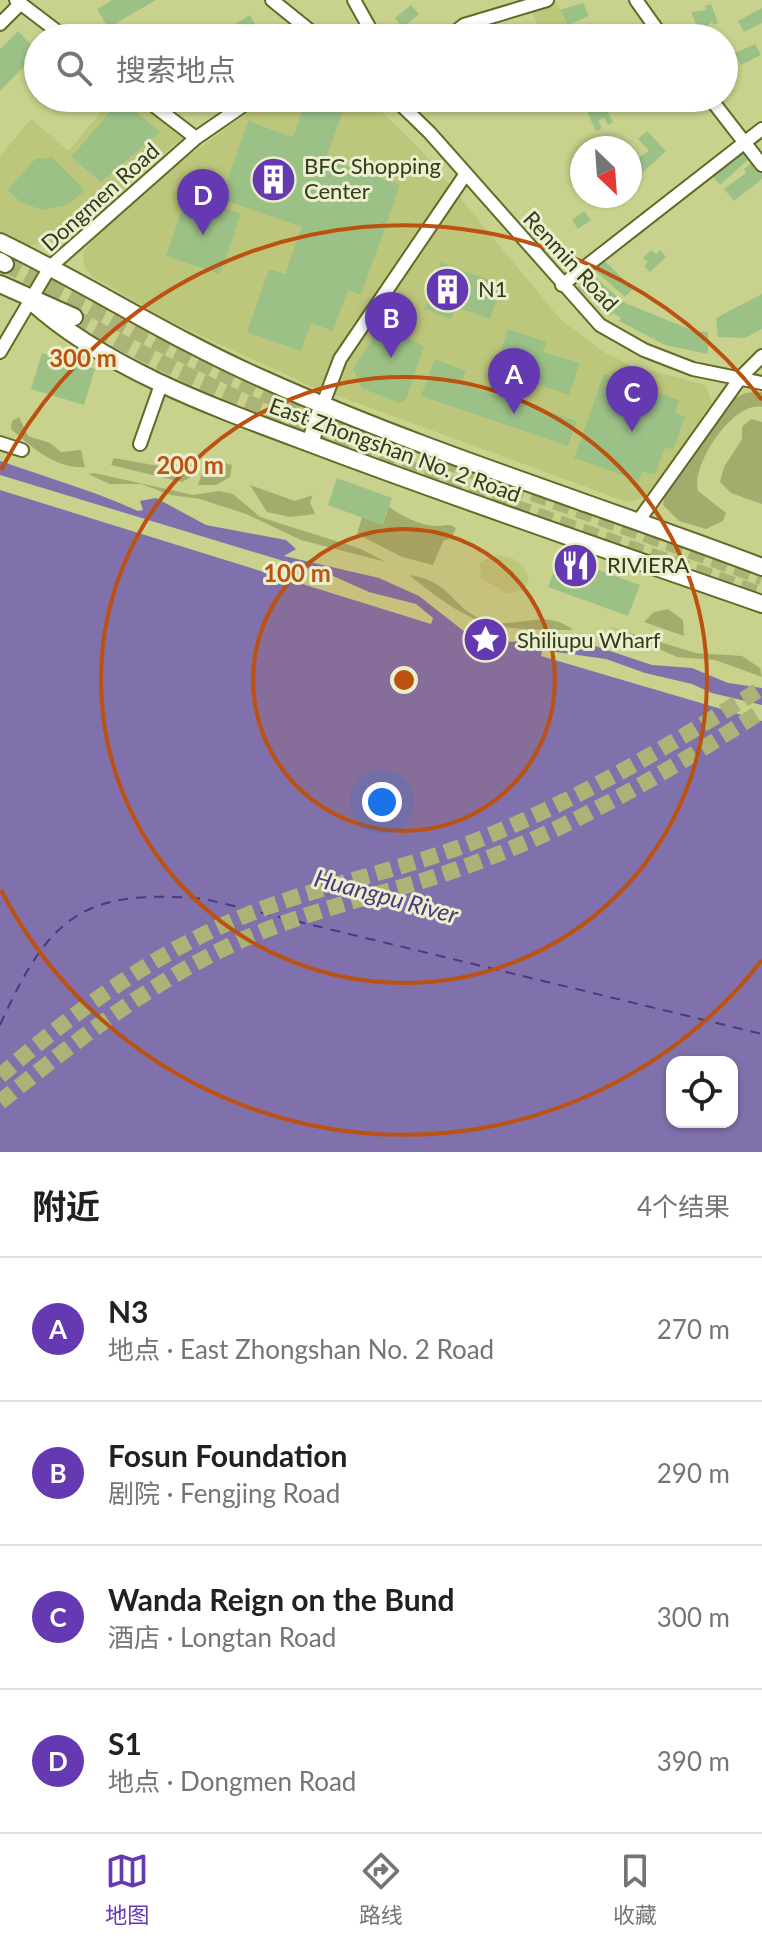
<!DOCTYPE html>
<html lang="zh">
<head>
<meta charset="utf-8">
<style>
  :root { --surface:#fff; --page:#f2f2f2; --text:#202124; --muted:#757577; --line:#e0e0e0; --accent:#6439b1 }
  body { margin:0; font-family:Lato,"Noto Sans SC",sans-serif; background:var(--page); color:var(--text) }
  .controls { position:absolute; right:24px; bottom:24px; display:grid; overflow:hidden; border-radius:16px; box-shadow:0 2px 6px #0004 }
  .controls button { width:72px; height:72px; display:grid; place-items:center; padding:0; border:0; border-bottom:2px solid var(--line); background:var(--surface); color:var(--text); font:40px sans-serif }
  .compass { position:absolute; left:570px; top:136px; width:72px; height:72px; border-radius:50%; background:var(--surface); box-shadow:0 2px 6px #0004; rotate:155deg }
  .you { position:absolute; left:382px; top:802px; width:28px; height:28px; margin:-20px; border:6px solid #fff; border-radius:50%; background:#1a73e8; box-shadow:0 0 0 12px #1a73e833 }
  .badge { display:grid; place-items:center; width:52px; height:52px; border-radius:50%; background:var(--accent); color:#fff; font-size:26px; font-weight:700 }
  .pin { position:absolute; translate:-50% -66px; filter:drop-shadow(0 2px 4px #0008) }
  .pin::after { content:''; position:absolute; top:42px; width:28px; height:24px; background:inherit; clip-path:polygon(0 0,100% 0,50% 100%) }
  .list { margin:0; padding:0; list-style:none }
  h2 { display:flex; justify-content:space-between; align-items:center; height:104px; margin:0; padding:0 32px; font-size:34px }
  h2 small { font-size:26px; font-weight:400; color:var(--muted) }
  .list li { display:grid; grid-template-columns:52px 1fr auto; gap:24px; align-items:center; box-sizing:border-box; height:144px; padding:0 32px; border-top:2px solid var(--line) }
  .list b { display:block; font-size:30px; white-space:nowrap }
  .list p { margin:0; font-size:26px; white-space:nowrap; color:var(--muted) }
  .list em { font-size:26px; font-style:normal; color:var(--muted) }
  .icon { flex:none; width:44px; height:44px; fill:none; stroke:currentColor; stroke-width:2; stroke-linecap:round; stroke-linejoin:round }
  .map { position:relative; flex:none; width:762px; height:1152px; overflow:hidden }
  .search { position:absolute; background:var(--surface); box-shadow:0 2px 6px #0004; left:24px; right:24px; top:24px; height:88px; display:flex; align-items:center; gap:20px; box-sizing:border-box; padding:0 28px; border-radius:44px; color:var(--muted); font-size:30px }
  .sheet { height:680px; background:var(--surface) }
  nav { display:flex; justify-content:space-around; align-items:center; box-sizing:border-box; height:112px; border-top:2px solid var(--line); background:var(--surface); font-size:22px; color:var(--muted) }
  nav a { display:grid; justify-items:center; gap:4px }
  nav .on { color:var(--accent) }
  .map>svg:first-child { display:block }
</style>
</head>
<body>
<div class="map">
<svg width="762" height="1152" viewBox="0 0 762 1152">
  <rect width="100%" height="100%" fill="#c8d28c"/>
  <path fill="#bdc77b" d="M547,0H555L570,30L565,33L567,38H543L529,5Z
    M112,98H130L183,137L67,239L27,246L0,233V156L31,119L69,151Z
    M268,98H368L420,149L560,319L604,352L629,365L706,385L712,403L646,497L627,502L308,385L167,320L92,276L84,267L83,252L104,228L179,163Z
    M497,555L514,559L524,567L529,579L525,589L508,594L481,578L480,562Z"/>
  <path fill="#a3ac6d" d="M762,392V407C733,401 691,465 698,491L726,513L723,521L706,529L679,521L663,505L666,489L734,399L745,393Z
    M19,417L28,436L50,443L61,452L81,450L85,467C55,469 32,447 11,429L12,421Z
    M751,419L762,422V504L731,493L720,482L724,467L742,439V427Z
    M185,457L196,460L198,473L182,482L111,465L114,458L164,467L180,463Z
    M207,458L232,465L230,477L216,485H198Z
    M94,473L193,495L219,491L233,494L260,517L361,549L386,562L301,540L246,514L200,499L171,495L141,484H110L88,474Z
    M250,485L295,501L313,495L310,502L315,514L290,517L267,512Z
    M389,506C399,516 423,526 437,526C446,526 448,523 456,528L452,537L443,541L433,565L402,557L357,534L362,517L383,524Z
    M409,575C456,582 451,612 489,621C520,629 545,608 573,630C489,630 475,628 409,575Z
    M668,609L683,620L684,636L644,622L654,612Z
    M610,627L696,653L742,656L760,668L762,677L715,660L677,657Z"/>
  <path fill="#8071ac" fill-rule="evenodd" d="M0,461C48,478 92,490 138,511L143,510L140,501L156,498L206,525L286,540L296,549L284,556L379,578L419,596L465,632L493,642L577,640L652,665L692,668L728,683L762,688V1152H0ZM672,1062H732V1122H672Z"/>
  <path fill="#c8d28c" d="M0,475L333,576L369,592L416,604L433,618L431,624L0,490Z
    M542,650L606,659L645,673L692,684L712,693L762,705V721L541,656Z"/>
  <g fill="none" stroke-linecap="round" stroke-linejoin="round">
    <path stroke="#4e3781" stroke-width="2" stroke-dasharray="10 8" stroke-linecap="butt" d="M0,1025C49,916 83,888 205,899L762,1034"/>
  </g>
  <path fill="#9cc187" d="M112,0H156L108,28L97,9Z
    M583,3L589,16L568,25L560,10Z
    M711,4L718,23L713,25L712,22L699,31L691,12L706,10L705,6Z
    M411,5L419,14L402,28L395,18Z
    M762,8V23L744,32L738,21Z
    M250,15L261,35L256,38H212Z
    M18,31L38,52L0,91V49Z
    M755,44L761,55L741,65L735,53Z
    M307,98L343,111L326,159L400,185L361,295L348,290L333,331L311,323L301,351L247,332L269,269L285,274L302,227L221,199L248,121L293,137Z
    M121,99L160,132L101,182L71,157Z
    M603,104L613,122L608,125L604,118L598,121L602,128L596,131L587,112Z
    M647,131L666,151L639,176L630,163L649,151L638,139Z
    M743,148L751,157L720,185L710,172Z
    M52,157L85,190L75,199L64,206L42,210L22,203L7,190L35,159Z
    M754,161L762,172V179L734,201L724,189L746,173L744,169Z
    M187,195L241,214L220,274L166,256Z
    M584,211L591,220L578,229L572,220Z
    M651,250L656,254L660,250L666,257L650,272L644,266L648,262L643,258Z
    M599,255L633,289L625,297L589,265Z
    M441,262L502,285L490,319L456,307L451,319L424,309Z
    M585,268L623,302L694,331L708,332V354L665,345L619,321L621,318L613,313L611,316L605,310L607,307L602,308L593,300L596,297L590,292L587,296L578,288L581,284L575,279Z
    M762,294V329L745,338L718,337L716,318Z
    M384,328L424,346L406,400L399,403L362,388L353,369L378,331Z
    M508,329L547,342L543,352L580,363L569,395L494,370Z
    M42,353L95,369L84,405L31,389Z
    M435,359L466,371L461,384L577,421L568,446L421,396Z
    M604,374L679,400L675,413L685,417L673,450L665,447L655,475L642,471L639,481L574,458Z
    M337,478L392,498L382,525L328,505Z
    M559,556L640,585L628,616L548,587Z"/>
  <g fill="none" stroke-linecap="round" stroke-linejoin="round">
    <path stroke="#abb476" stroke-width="16" stroke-dasharray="16 8" stroke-linecap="butt" d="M5,264L156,342L278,400L762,577
      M74,317C291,437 529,511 762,595
      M0,1076C71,1014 150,956 237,919C311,887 392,873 468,844C573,803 667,747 762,688
      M0,1102C73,1043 145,986 231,945C304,910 385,895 461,868C569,830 666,773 762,711"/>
    <defs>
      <path id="minor" d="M16,0L66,38
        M272,0L319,38
        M354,0L369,27
        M636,0L663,38
        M0,24L21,3
        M447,38L464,25L547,0
        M144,98L196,138
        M394,98L430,133L600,325L644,350L693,369L762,383
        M710,98L762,165
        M562,285L762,129
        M0,352L50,267L196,138L254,98
        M323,404L340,359L465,175
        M0,443L22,450
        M140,444L162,382
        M639,520L741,377L762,356"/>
      <path id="major" d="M0,242C89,285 172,339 263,379C425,452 596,504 762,567
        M0,261L5,264
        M0,284L74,317
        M31,301C111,374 233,414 333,452C475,505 619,554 762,604
        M310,443L323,404"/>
    </defs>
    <use href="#minor" stroke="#636a26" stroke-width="16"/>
    <use href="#major" stroke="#636a26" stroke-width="20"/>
    <use href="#minor" stroke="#fff" stroke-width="12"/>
    <use href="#major" stroke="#fff" stroke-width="16"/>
  </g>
  <circle cx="404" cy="680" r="151" fill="#bc5110" fill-opacity=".12"/>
  <g fill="none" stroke="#bc5110" stroke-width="4">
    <circle cx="404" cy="680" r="151"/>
    <circle cx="404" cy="680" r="303"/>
    <path d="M762 960A454 454 0 0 1 1 890M1 470A454 454 0 0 1 762 400"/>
  </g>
  <defs>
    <symbol id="building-disc" viewBox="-11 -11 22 22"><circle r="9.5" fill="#6439b1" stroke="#eaefcd"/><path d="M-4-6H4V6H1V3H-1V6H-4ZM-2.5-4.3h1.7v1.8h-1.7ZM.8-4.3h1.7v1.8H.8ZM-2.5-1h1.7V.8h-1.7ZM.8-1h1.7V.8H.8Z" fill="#fff"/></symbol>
    <symbol id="restaurant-disc" viewBox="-11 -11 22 22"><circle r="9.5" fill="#6439b1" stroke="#eaefcd"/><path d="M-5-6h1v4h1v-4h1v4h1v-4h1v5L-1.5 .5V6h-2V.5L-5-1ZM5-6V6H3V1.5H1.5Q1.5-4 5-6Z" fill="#fff"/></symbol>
    <symbol id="sight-disc" viewBox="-11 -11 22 22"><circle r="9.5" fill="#6439b1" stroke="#eaefcd"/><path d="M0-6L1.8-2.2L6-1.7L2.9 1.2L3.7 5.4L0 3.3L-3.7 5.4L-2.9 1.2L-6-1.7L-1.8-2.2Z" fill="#fff"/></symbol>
  </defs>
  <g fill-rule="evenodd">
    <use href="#building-disc" x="248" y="154" width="51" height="51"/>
    <use href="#building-disc" x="422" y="264" width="51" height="51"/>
    <use href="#restaurant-disc" x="550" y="540" width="51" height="51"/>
    <use href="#sight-disc" x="460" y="614" width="51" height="51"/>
  </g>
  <g text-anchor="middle" stroke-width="6" stroke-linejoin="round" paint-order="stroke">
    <g font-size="22" fill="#363a1d" stroke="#eaefcd" text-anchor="start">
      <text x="304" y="174">BFC Shopping<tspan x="304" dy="25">Center</tspan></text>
      <text x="478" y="297">N1</text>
      <text x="607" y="573">RIVIERA</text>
      <text x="517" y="648">Shiliupu Wharf</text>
    </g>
    <g font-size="22" fill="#363a1d" stroke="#eaefcd">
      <text transform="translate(100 197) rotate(-42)" y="8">Dongmen Road</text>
      <text transform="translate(571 261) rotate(47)" y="8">Renmin Road</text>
      <text transform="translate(395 450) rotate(20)" y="8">East Zhongshan No. 2 Road</text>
    </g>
    <g font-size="24" font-style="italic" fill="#4e3781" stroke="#eaefcd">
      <text transform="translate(386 897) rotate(15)" y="8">Huangpu River</text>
    </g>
  </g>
  <circle cx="404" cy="680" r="12" fill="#bc5110" stroke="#eaefcd" stroke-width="4"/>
  <g font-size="24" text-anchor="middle" font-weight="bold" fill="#bc5110" stroke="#eaefcd" stroke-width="6" stroke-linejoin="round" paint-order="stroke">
    <text x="83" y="367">300 m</text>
    <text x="190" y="474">200 m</text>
    <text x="297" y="582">100 m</text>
  </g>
</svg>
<div class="controls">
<button><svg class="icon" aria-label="locate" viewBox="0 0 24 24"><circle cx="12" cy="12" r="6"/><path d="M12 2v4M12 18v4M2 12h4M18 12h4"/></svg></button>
</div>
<svg class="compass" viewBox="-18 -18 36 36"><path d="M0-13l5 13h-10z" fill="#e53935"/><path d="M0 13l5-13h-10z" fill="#757577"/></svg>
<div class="you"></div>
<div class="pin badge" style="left:514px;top:414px">A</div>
<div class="pin badge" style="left:391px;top:358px">B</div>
<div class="pin badge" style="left:632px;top:432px">C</div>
<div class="pin badge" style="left:203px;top:235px">D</div>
<div class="search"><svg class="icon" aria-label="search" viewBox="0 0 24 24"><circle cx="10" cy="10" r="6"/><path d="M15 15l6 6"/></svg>搜索地点</div>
</div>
<section class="sheet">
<h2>附近<small>4个结果</small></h2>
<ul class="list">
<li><span class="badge">A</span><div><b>N3</b><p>地点 · East Zhongshan No. 2 Road</p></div><em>270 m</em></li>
<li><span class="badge">B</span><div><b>Fosun Foundation</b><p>剧院 · Fengjing Road</p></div><em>290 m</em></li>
<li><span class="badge">C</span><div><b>Wanda Reign on the Bund</b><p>酒店 · Longtan Road</p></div><em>300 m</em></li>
<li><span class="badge">D</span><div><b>S1</b><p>地点 · Dongmen Road</p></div><em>390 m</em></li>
</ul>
</section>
<nav>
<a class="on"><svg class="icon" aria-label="map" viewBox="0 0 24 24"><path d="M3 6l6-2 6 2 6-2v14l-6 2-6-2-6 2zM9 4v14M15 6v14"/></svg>地图</a>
<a><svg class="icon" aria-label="directions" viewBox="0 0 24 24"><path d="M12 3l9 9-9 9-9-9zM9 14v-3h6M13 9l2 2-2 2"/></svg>路线</a>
<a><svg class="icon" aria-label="saved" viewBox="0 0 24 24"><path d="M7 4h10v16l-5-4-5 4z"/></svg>收藏</a>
</nav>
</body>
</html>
